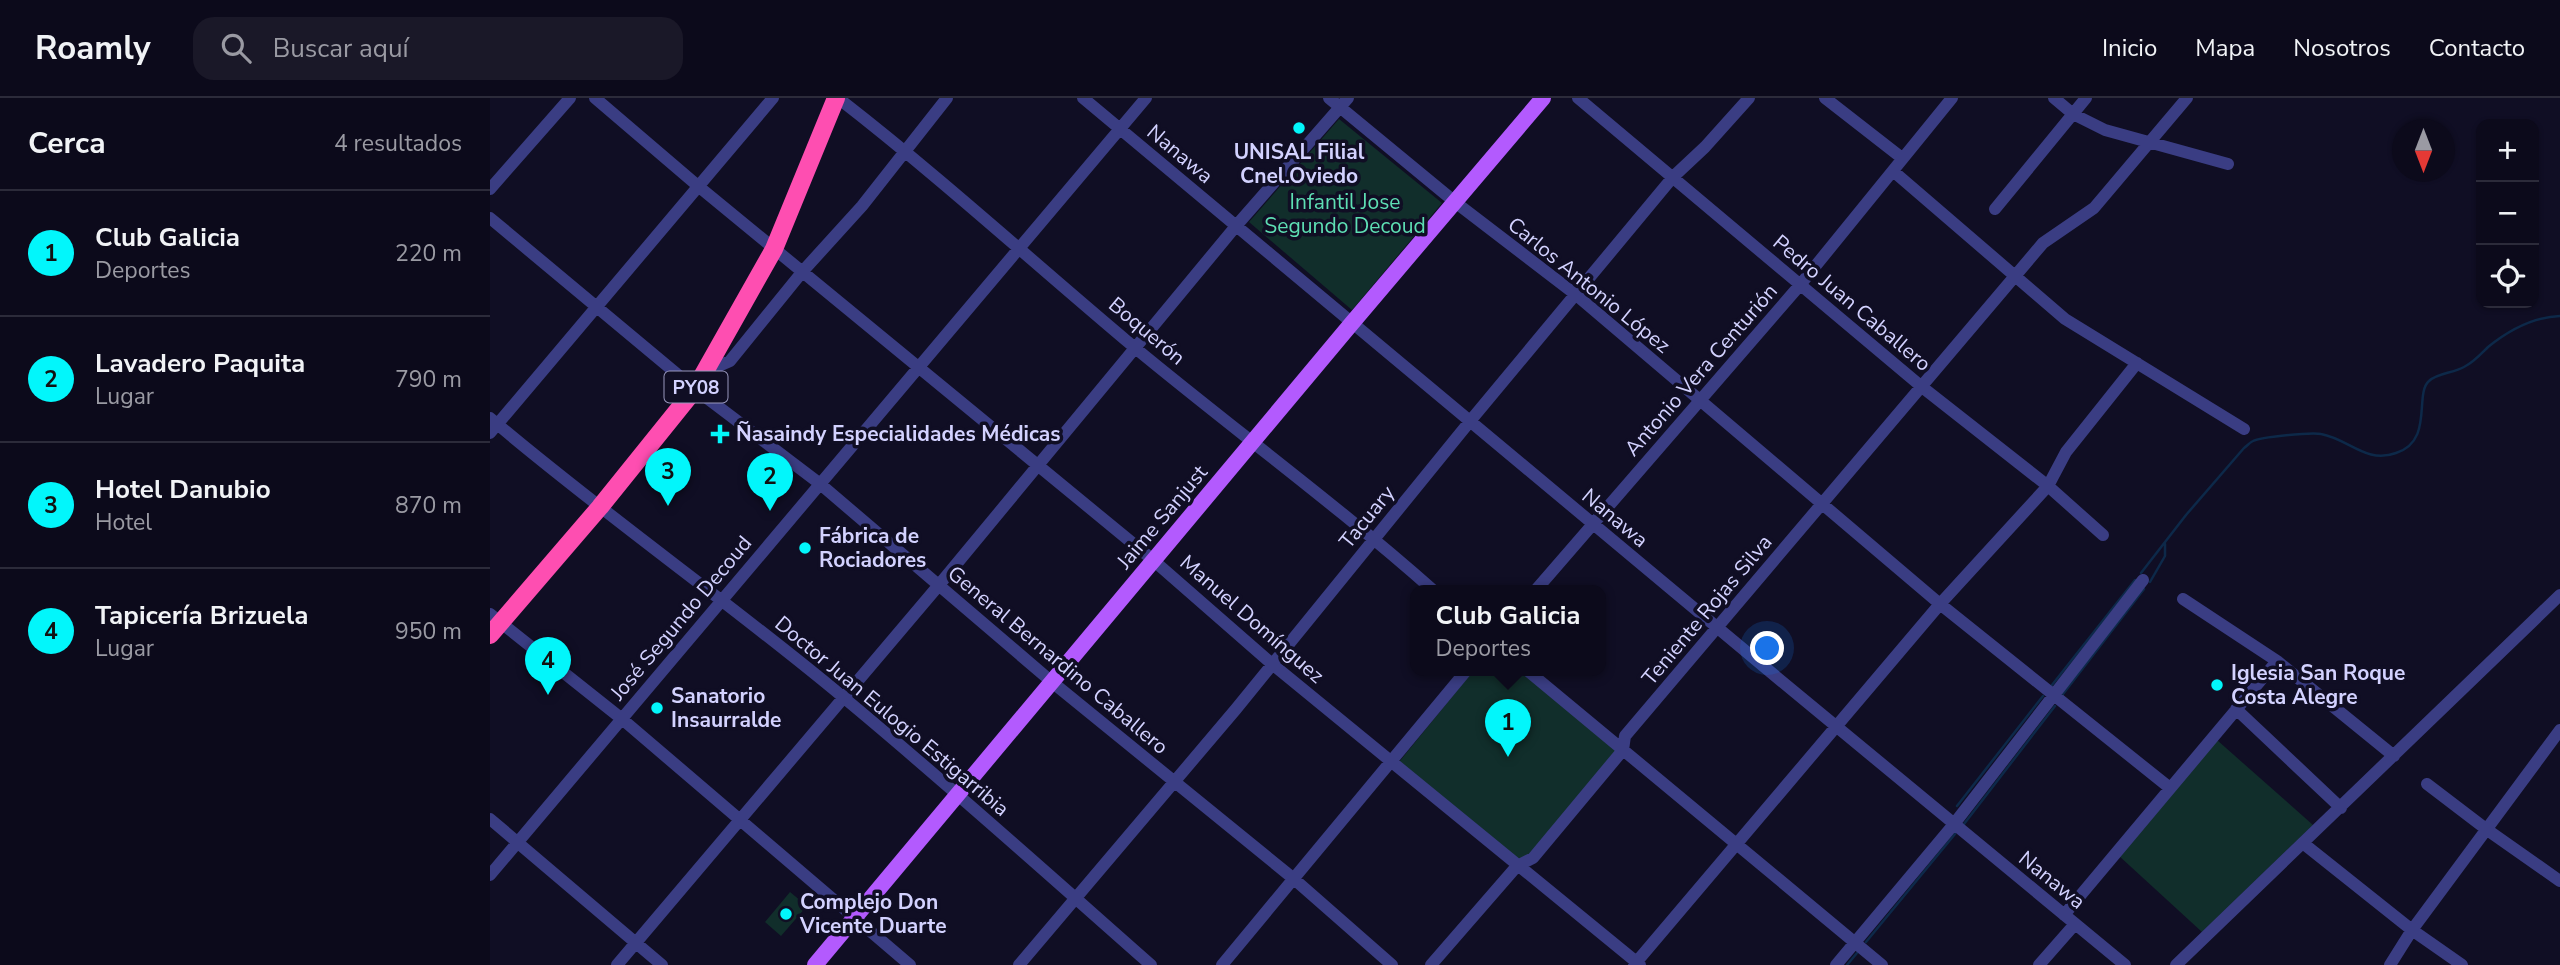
<!DOCTYPE html>
<html lang="es">
<head>
<meta charset="utf-8">
<style>
  :root { --surface:#0c0a1b; --page:#1a1828; --text:#f1f3f6; --muted:#9a9aa3; --line:#2c2b3a; --accent:#02f6fb }
  body { margin:0; font-family:"Nunito Sans",sans-serif; background:var(--page); color:var(--text) }
  .controls { position:absolute; right:21px; top:21px; display:grid; overflow:hidden; border-radius:14px; box-shadow:0 2px 5px #0004 }
  .controls button { width:63px; height:63px; display:grid; place-items:center; padding:0; border:0; border-bottom:2px solid var(--line); background:var(--surface); color:var(--text); font:35px sans-serif }
  .compass { position:absolute; left:1902px; top:21px; width:63px; height:63px; border-radius:50%; background:var(--surface); box-shadow:0 2px 5px #0004; rotate:180deg }
  .you { position:absolute; left:1278px; top:551px; width:24px; height:24px; margin:-18px; border:5px solid #fff; border-radius:50%; background:#1a73e8; box-shadow:0 0 0 10px #1a73e833 }
  .badge { display:grid; place-items:center; width:46px; height:46px; border-radius:50%; background:var(--accent); color:#111; font-size:23px; font-weight:700 }
  .pin { position:absolute; translate:-50% -58px; filter:drop-shadow(0 2px 4px #0008) }
  .pin::after { content:''; position:absolute; top:37px; width:24px; height:21px; background:inherit; clip-path:polygon(0 0,100% 0,50% 100%) }
  .popup { position:absolute; left:920px; top:487px; width:196px; height:91px; box-sizing:border-box; display:grid; place-content:center; border-radius:14px; background:var(--surface); filter:drop-shadow(0 2px 5px #0005); font-size:23px; white-space:nowrap; color:var(--muted) }
  .popup b { font-size:26px; color:var(--text) }
  .popup::after { content:''; position:absolute; left:50%; top:100%; margin-left:-14px; border:14px solid transparent; border-top-color:var(--surface) }
  .list { margin:0; padding:0; list-style:none }
  h2 { display:flex; justify-content:space-between; align-items:center; height:91px; margin:0; padding:0 28px; font-size:30px }
  h2 small { font-size:23px; font-weight:400; color:var(--muted) }
  .list li { display:grid; grid-template-columns:46px 1fr auto; gap:21px; align-items:center; box-sizing:border-box; height:126px; padding:0 28px; border-top:2px solid var(--line) }
  .list b { display:block; font-size:26px; white-space:nowrap }
  .list p { margin:0; font-size:23px; white-space:nowrap; color:var(--muted) }
  .list em { font-size:23px; font-style:normal; color:var(--muted) }
  .icon { flex:none; width:38px; height:38px; fill:none; stroke:currentColor; stroke-width:2; stroke-linecap:round; stroke-linejoin:round }
  .map { position:relative; flex:none; width:2070px; height:867px; overflow:hidden }
  header { display:flex; align-items:center; gap:42px; box-sizing:border-box; height:98px; padding:0 35px; background:var(--surface); border-bottom:2px solid var(--line) }
  header strong { font-size:33px }
  nav { display:flex; gap:38px; margin-inline-start:auto; font-size:24px }
  .search { width:490px; height:63px; background:var(--page); display:flex; align-items:center; gap:18px; box-sizing:border-box; padding:0 24px; border-radius:21px; color:var(--muted); font-size:26px }
  main { display:flex }
  aside { flex:1; background:var(--surface) }
  .map>svg:first-child { display:block }
</style>
</head>
<body>
<header>
<strong>Roamly</strong>
<div class="search"><svg class="icon" aria-label="search" viewBox="0 0 24 24"><circle cx="10" cy="10" r="6"/><path d="M15 15l6 6"/></svg>Buscar aquí</div>
<nav><a>Inicio</a><a>Mapa</a><a>Nosotros</a><a>Contacto</a></nav>
</header>
<main>
<aside>
<h2>Cerca<small>4 resultados</small></h2>
<ul class="list">
<li><span class="badge">1</span><div><b>Club Galicia</b><p>Deportes</p></div><em>220 m</em></li>
<li><span class="badge">2</span><div><b>Lavadero Paquita</b><p>Lugar</p></div><em>790 m</em></li>
<li><span class="badge">3</span><div><b>Hotel Danubio</b><p>Hotel</p></div><em>870 m</em></li>
<li><span class="badge">4</span><div><b>Tapicería Brizuela</b><p>Lugar</p></div><em>950 m</em></li>
</ul>
</aside>
<div class="map">
<svg width="2070" height="867" viewBox="0 0 2070 867">
  <rect width="100%" height="100%" fill="#100e24"/>
  <path fill="#112e2b" d="M849,21L952,105L862,212L759,124Z
    M983,573H1032L1127,653L1040,757L1028,763L909,664Z
    M1727,642L1823,727L1712,834L1628,757Z
    M300,794L317,808L291,838L275,824Z"/>
  <g fill="none" stroke-linecap="round" stroke-linejoin="round">
    <path stroke="#0d2949" stroke-width="2.5" d="M1651,475L1696,417L1754,350C1757,348 1759,345 1763,343C1770,339 1822,334 1831,336C1859,341 1876,366 1906,355C1944,343 1924,296 1939,283C1947,275 1964,275 1974,269C1984,264 1990,257 1998,249C2019,232 2043,219 2070,218
      M1660,484L1675,458V446
      M1562,587L1645,482
      M1573,596L1654,491
      M1467,708L1553,598
      M1474,726L1565,608
      M1376,844L1465,736
      M1357,867L1367,855"/>
    <path stroke="#3a3d83" stroke-width="12" d="M105,0L208,88L663,462L782,566L1150,867
      M348,0C450,79 545,166 644,249C743,331 847,407 944,493
      M593,0C939,290 1286,580 1635,867
      M839,0L965,104L1085,196L1450,506L1680,690
      M1088,0L1432,289L1558,388L1613,437
      M1335,0L1412,60
      M1564,0L1583,16L1615,32L1738,66
      M1403,73L1575,221L1754,331
      M0,91L80,0
      M1505,111L1596,0
      M0,120L205,291L329,385L562,584L804,781L902,867
      M215,274L240,263L313,173L372,108L457,0
      M0,320C114,417 238,503 353,599C458,686 559,777 661,867
      M0,335L283,0
      M1045,493L1310,187L1462,0
      M1693,501L1787,563L1904,658
      M0,516L132,621L420,867
      M1038,573L1392,867
      M1746,611L1851,710
      M1937,686L1996,731L2070,783
      M0,721L172,867
      M1814,746L1922,832L1972,867
      M0,777L656,0
      M1574,817L1787,563
      M127,867L449,487L746,128L858,0
      M529,867L746,611L981,322L1183,79L1215,49L1259,0
      M732,867L976,573
      M941,867L1027,768L1043,760L1133,652L1135,638L1553,145L1604,110L1697,0
      M1144,867L1450,506L1558,388L1576,354L1647,265
      M1346,867L1464,726L1653,482
      M1549,867L1585,826
      M1686,867L2070,497
      M1900,867L1922,832L2070,632"/>
    <path stroke="#b35afe" stroke-width="16" d="M325,867L862,225L1053,0"/>
    <path stroke="#fe4eb1" stroke-width="18" d="M0,537L110,409L205,291L284,151L346,0"/>
  </g>
  <g fill="#02f6fb" stroke="#100e24" stroke-width="2.5">
    <circle cx="809" cy="30" r="7"/>
    <path d="M226.5 325.5h7v7h7v7h-7v7h-7v-7h-7v-7h7z"/>
    <circle cx="315" cy="450" r="7"/>
    <circle cx="1727" cy="587" r="7"/>
    <circle cx="167" cy="610" r="7"/>
    <circle cx="296" cy="816" r="7"/>
  </g>
  <g text-anchor="middle" stroke-width="7" stroke-linejoin="round" paint-order="stroke">
    <rect fill="#100e24" stroke="#9897bd" stroke-width="2" x="174.5" y="273.5" width="63" height="31" rx="5"/>
    <g font-size="19" font-weight="bold" fill="#d3d2ff">
      <text x="206" y="296">PY08</text>
    </g>
    <g font-size="21" font-weight="bold" fill="#d3d2ff" stroke="#100e24" text-anchor="start">
      <text x="809" y="61" text-anchor="middle">UNISAL Filial<tspan x="809" dy="24">Cnel.Oviedo</tspan></text>
      <text x="246" y="343">Ñasaindy Especialidades Médicas</text>
      <text x="329" y="445">Fábrica de<tspan x="329" dy="24">Rociadores</tspan></text>
      <text x="1741" y="582">Iglesia San Roque<tspan x="1741" dy="24">Costa Alegre</tspan></text>
      <text x="181" y="605">Sanatorio<tspan x="181" dy="24">Insaurralde</tspan></text>
      <text x="310" y="811">Complejo Don<tspan x="310" dy="24">Vicente Duarte</tspan></text>
    </g>
    <g font-size="21" fill="#d3d2ff" stroke="#100e24">
      <text transform="translate(690 56) rotate(40)" y="7">Nanawa</text>
      <text transform="translate(1099 187) rotate(39)" y="7">Carlos Antonio López</text>
      <text transform="translate(1362 205) rotate(40)" y="7">Pedro Juan Caballero</text>
      <text transform="translate(657 233) rotate(40)" y="7">Boquerón</text>
      <text transform="translate(1211 272) rotate(-49)" y="7">Antonio Vera Centurión</text>
      <text transform="translate(672 419) rotate(-50)" y="7">Jaime Sanjust</text>
      <text transform="translate(877 419) rotate(-51)" y="7">Tacuary</text>
      <text transform="translate(1125 420) rotate(40)" y="7">Nanawa</text>
      <text transform="translate(1217 512) rotate(-50)" y="7">Teniente Rojas Silva</text>
      <text transform="translate(191 520) rotate(-50)" y="7">José Segundo Decoud</text>
      <text transform="translate(762 521) rotate(41)" y="7">Manuel Domínguez</text>
      <text transform="translate(568 562) rotate(40)" y="7">General Bernardino Caballero</text>
      <text transform="translate(402 618) rotate(40)" y="7">Doctor Juan Eulogio Estigarribia</text>
      <text transform="translate(1562 782) rotate(39)" y="7">Nanawa</text>
    </g>
    <g font-size="21" fill="#5edfb4" stroke="#100e24">
      <text x="855" y="111">Infantil Jose<tspan x="855" dy="24">Segundo Decoud</tspan></text>
    </g>
  </g>
</svg>
<div class="controls">
<button>+</button>
<button>−</button>
<button><svg class="icon" aria-label="locate" viewBox="0 0 24 24"><circle cx="12" cy="12" r="6"/><path d="M12 2v4M12 18v4M2 12h4M18 12h4"/></svg></button>
</div>
<svg class="compass" viewBox="-18 -18 36 36"><path d="M0-13l5 13h-10z" fill="#e53935"/><path d="M0 13l5-13h-10z" fill="#9a9aa3"/></svg>
<div class="you"></div>
<div class="pin badge" style="left:1018px;top:659px">1</div>
<div class="popup"><b>Club Galicia</b>Deportes</div>
<div class="pin badge" style="left:280px;top:413px">2</div>
<div class="pin badge" style="left:178px;top:408px">3</div>
<div class="pin badge" style="left:58px;top:597px">4</div>
</div>
</main>
</body>
</html>
